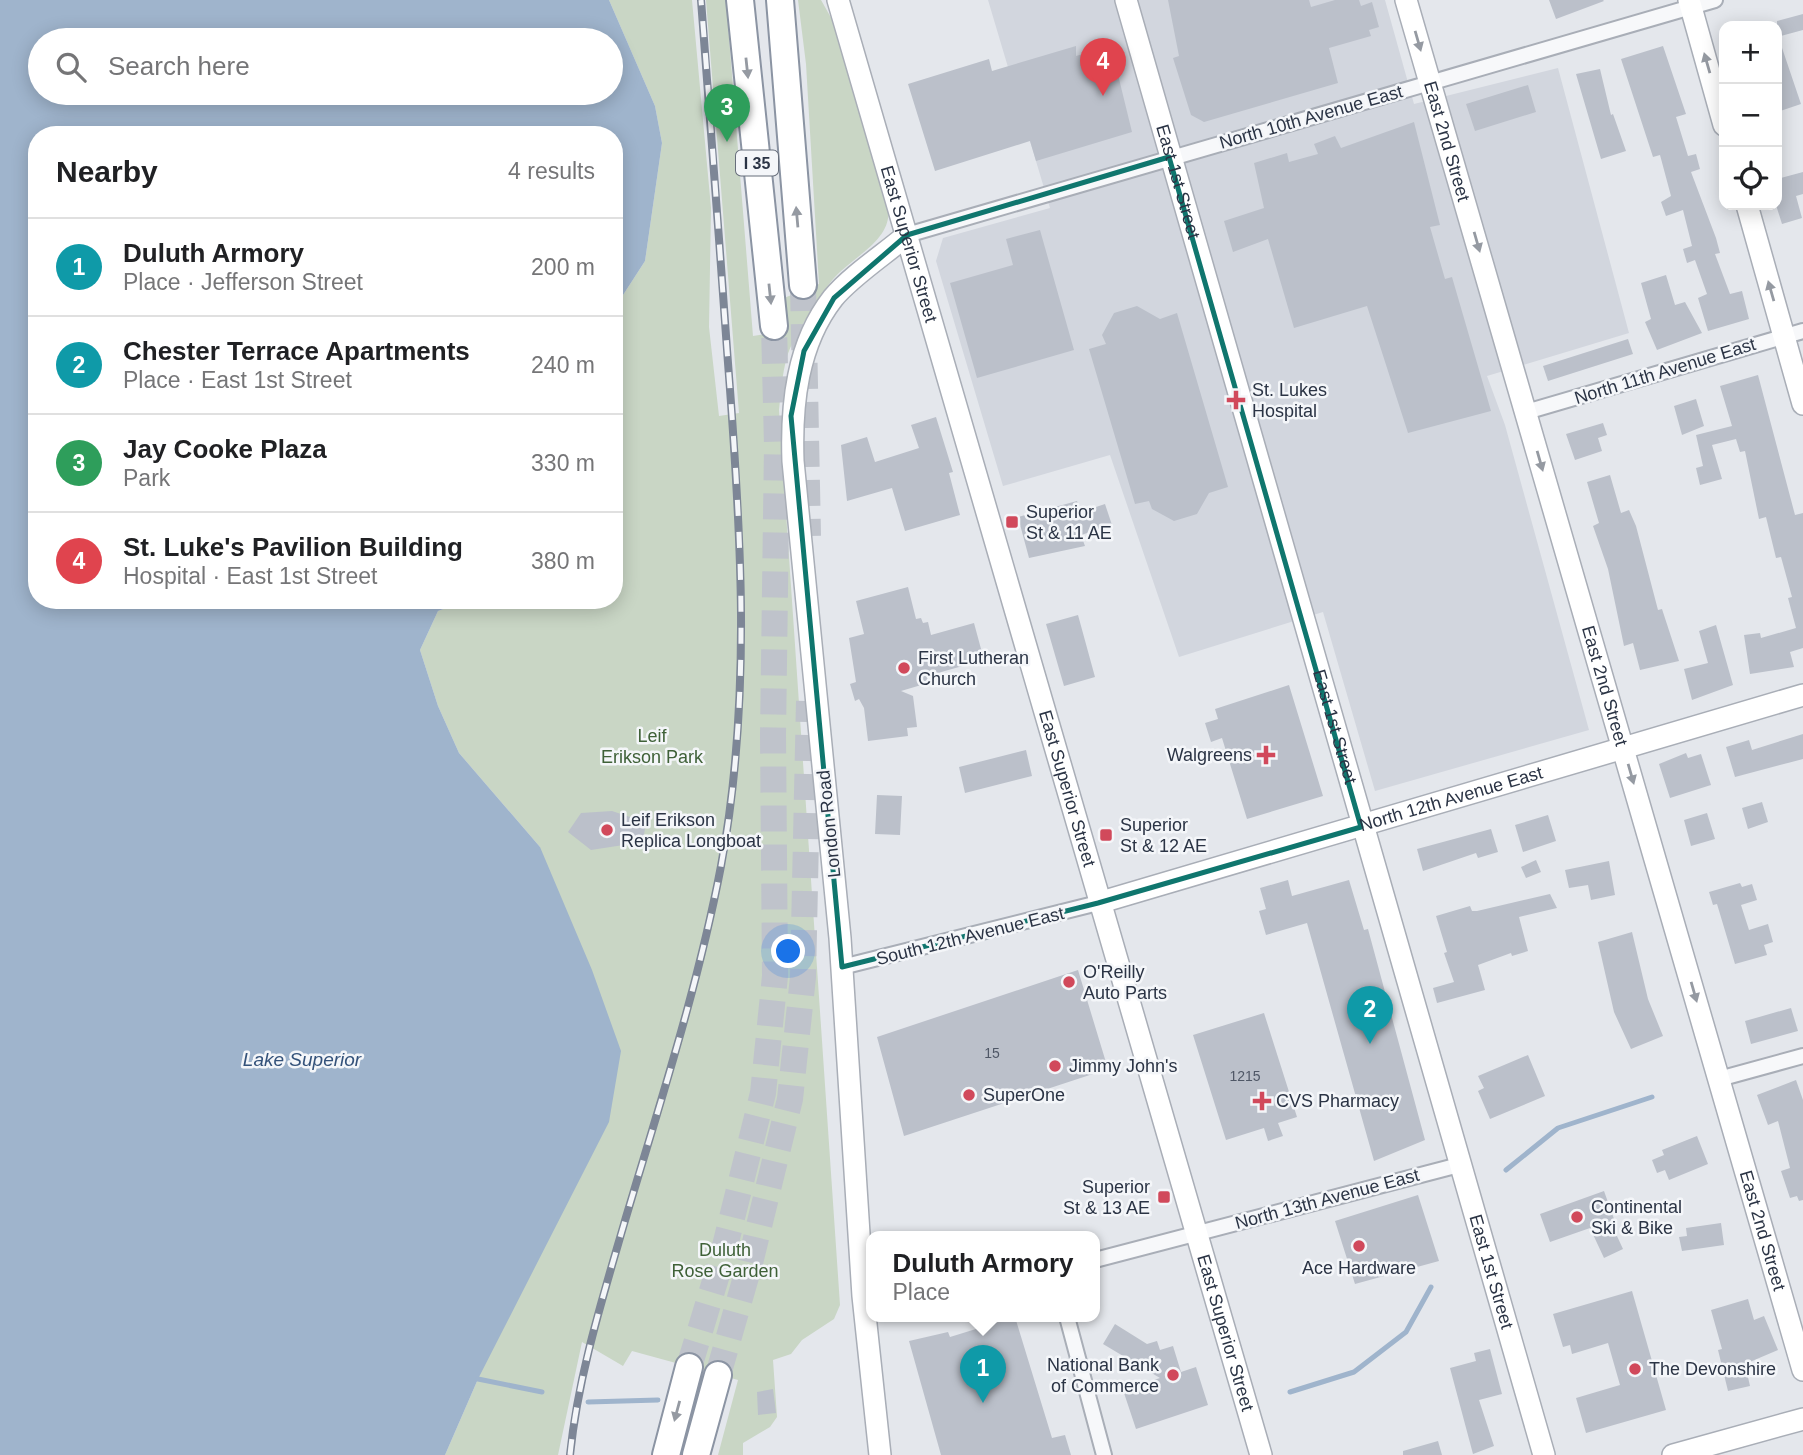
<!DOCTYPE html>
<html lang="en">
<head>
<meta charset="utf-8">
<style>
  :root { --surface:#fff; --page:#f2f2f2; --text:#202124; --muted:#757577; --line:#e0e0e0; --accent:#2563eb }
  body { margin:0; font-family:Arial,sans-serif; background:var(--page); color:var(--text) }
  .controls { position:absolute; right:21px; top:21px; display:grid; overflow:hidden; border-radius:14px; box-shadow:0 4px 18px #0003 }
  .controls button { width:63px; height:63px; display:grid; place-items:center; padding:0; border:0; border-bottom:2px solid var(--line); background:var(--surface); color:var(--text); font:35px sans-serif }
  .you { position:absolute; left:789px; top:952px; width:24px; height:24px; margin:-18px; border:5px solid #fff; border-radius:50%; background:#1a73e8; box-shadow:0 0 0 10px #1a73e833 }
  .badge { display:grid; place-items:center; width:46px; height:46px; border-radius:50%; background:var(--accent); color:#fff; font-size:23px; font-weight:700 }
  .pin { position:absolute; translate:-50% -58px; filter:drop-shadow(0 2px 4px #0008) }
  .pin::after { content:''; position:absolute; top:37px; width:24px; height:21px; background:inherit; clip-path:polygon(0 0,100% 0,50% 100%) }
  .popup { position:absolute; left:866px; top:1231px; width:234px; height:91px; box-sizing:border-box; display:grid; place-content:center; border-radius:14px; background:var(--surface); filter:drop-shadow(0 2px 5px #0005); font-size:23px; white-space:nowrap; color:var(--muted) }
  .popup b { font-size:26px; color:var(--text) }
  .popup::after { content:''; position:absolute; left:50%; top:100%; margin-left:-14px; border:14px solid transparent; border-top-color:var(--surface) }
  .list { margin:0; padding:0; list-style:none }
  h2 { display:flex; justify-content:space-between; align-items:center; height:91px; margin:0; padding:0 28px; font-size:30px }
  h2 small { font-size:23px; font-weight:400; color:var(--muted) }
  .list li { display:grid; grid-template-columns:46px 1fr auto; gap:21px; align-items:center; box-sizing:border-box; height:98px; padding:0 28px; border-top:2px solid var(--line) }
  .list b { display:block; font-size:26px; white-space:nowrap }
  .list p { margin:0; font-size:23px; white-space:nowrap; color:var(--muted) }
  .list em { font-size:23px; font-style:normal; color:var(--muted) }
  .icon { flex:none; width:38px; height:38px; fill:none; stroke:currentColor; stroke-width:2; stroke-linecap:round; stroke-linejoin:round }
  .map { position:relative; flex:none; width:1803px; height:1455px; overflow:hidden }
  .search { position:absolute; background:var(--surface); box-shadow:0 4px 18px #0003; left:28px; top:28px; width:595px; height:77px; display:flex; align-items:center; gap:18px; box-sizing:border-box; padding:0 24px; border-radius:38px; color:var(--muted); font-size:26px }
  .panel { position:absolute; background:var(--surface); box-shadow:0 4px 18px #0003; left:28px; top:126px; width:595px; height:483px; border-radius:28px }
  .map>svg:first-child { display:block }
</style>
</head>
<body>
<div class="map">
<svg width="1803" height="1455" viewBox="0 0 1803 1455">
  <rect width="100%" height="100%" fill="#e4e7ec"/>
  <path fill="#d2d6de" d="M988,0H1385L1414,104L1558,68L1629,333L1487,376L1505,425L1589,730L1375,791L1323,612L1179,657L1110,455L1003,486L936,261L943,238L1050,208Z"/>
  <path fill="#c9d6c5" d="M609,0H692L711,208L709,327L719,416L739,413L706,0H726L753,336L784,331V298L819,284L806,64L798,0H821L838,30L888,206C894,242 849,257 830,283C819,296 791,341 787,357C782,374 781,393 779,410L840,1305L834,1319L802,1340L791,1354L773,1360L777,1417L770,1427L743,1443V1455H718L738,1380L632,1351L623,1366L582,1342L558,1455H445L478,1379L540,847L459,753L438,706L420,650L438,611L457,604L458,600H614V309L645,261L662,143L655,106Z"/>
  <path fill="#9fb4cc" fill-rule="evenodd" d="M0,0H609L655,106L662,143L645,261L614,309V135H37V600H458L457,604L438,611L420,650L438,706L459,753L540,847L592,970L621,1051L609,1122L478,1379L445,1455H0ZM40,40H611V93H40Z"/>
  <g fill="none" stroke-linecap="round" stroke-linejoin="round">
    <path stroke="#9fb4cc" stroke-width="5" d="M1506,1170L1558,1128L1652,1097
      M478,1379L542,1392
      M1290,1392L1354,1372L1406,1332L1431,1287
      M588,1402L658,1400"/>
  </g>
  <path fill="#bbc0ca" d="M1168,0H1309L1311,7L1335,0H1359L1361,6L1372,2L1379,27L1369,30L1371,36L1329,48L1338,83L1204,122L1191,115L1173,58L1179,56Z
    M1549,0H1603L1604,1L1556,19Z
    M1803,14V30L1777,37V21Z
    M1777,39H1779L1801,104L1777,112Z
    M1076,46V56L1111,46L1132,132L1036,161L1030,141L935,171L908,84L989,59L992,71Z
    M1663,46L1686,114L1676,117L1688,156L1696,154L1700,169L1691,172L1716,238L1720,253L1715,254L1730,294L1742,291L1749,319L1708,331L1698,298L1707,294L1695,260L1687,263L1683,249L1692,246L1683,210L1666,216L1661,202L1671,196L1660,155L1653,157L1621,59Z
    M1600,69L1611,115L1613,114L1626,151L1601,159L1576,74Z
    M1528,85L1536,112L1475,131L1466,104Z
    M1414,122L1440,225L1430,227L1445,279L1452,277L1491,411L1408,433L1367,306L1294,328L1268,239L1233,252L1224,221L1264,208L1254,163L1287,153L1289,162L1318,154L1314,144L1335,136L1341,148Z
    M1803,172V194L1796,196L1802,218L1782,224L1776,205L1780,204L1777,179Z
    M1040,230L1074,350L977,378L950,283L1013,265L1006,239Z
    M1666,275L1675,305L1685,302L1702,333L1657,350L1645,322L1651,319L1641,283Z
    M1137,306L1160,319L1177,313L1228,487L1209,493L1197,514L1174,521L1152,509L1149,501L1135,504L1089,349L1106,344L1102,335L1114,313Z
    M1628,339L1633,354L1548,381L1543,366Z
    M1758,375L1795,515L1803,513V648L1790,652L1794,667L1750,674L1744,635L1760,633L1761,638L1796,628L1788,598L1792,597L1781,557L1776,558L1766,517L1759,519L1745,451L1740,452L1736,439L1712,445L1722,479L1700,485L1696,468L1703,466L1696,435L1732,426L1720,386Z
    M1696,399L1704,426L1682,435L1674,406Z
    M936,417L953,472L949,473L960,515L905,531L892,488L847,501L841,445L867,437L875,462L919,448L911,425Z
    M1603,423L1607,435L1598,438L1602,451L1575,460L1566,434Z
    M1610,475L1621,513L1629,510L1636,526L1658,610L1662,609L1679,661L1640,670L1633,643L1624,646L1608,569L1593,526L1599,523L1587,482Z
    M1077,501L1081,512L1105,504L1112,525L1081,535L1085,546L1029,558L1018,517Z
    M908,587L916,619L921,618L923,623L928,622L931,635L974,623L984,660L927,676L928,683L901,691L913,696L917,727L907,728L908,736L868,741L864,708L859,699L855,701L850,684L856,682L849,638L864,634L856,601Z
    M1078,615L1095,677L1064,686L1046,624Z
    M1716,625L1733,685L1692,700L1684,669L1708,663L1699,631Z
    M1289,685L1323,796L1247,819L1222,738L1211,742L1205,723L1218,719L1215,709Z
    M1803,734V759L1735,777L1726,747L1749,740L1752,750Z
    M1026,750L1032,776L965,793L959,767Z
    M1686,753L1688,758L1701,754L1711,785L1670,798L1659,764Z
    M877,795L902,796L900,835L875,834Z
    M1762,802L1768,822L1748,829L1742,808Z
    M612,811L633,818L645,828L643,842L591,850L568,832L581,813Z
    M1707,813L1715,839L1691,846L1684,820Z
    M1548,815L1556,841L1523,852L1515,825Z
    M1491,829L1498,852L1478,858L1476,853L1423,871L1417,849Z
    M1536,860L1541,872L1526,878L1521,867Z
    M1609,861L1615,895L1591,900L1588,885L1569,888L1565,870Z
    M1288,880L1292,896L1349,880L1364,930L1368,929L1425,1140L1374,1161L1307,923L1266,935L1259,911L1266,909L1260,888Z
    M1740,883L1742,887L1752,884L1757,900L1741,905L1749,930L1768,924L1773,942L1764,945L1767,955L1735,964L1717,904L1713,905L1709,892Z
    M1550,894L1557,908L1519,917L1528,951L1512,956L1511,953L1478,965L1485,990L1437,1003L1433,988L1454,982L1444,953L1447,952L1436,916L1470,906L1472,911H1477Z
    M1632,932L1648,999L1663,1036L1631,1049L1614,1012L1598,942Z
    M1078,970L1108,1069L904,1136L877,1037Z
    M1791,1008L1798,1031L1751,1044L1745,1021Z
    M1264,1013L1297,1117L1278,1123L1283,1136L1268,1141L1264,1128L1226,1140L1193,1035Z
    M1528,1055L1545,1096L1490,1119L1478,1091L1484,1088L1478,1076Z
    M1796,1080L1803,1100V1200L1799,1201L1797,1196L1790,1198L1781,1171L1790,1168L1778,1121L1768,1125L1757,1095Z
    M1697,1136L1708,1164L1669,1180L1665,1170L1657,1173L1652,1160L1664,1155L1662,1150Z
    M1604,1191L1614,1219L1610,1221L1623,1249L1604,1258L1590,1228L1550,1242L1540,1214Z
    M1418,1195L1439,1261L1355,1284L1335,1221Z
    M1721,1223L1724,1245L1682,1251L1679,1237L1687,1236L1686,1228Z
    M1632,1291L1666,1410L1586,1433L1576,1398L1620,1385L1608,1343L1572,1354L1570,1345L1563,1347L1553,1314Z
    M1748,1299L1754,1320L1764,1316L1778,1350L1745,1364L1750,1386L1728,1391L1718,1350L1722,1349L1711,1310Z
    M1015,1317L1052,1438L1065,1435L1071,1455H941L909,1341L948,1332L950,1337Z
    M1115,1324L1147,1344L1157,1341L1160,1350L1173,1346L1181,1372L1196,1367L1208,1405L1136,1429L1123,1390L1160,1378L1103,1344Z
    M1490,1349L1502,1394L1479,1400L1494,1446L1473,1454L1450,1368L1476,1361L1474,1353Z
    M773,1389L776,1413L758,1415L757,1392Z
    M1438,1441L1442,1455H1403V1451Z"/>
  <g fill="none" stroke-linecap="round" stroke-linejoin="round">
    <path stroke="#bfc3cb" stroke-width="26" stroke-dasharray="26 13" stroke-linecap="butt" d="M803,285L808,536
      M689,1367L722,1258L763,1093L775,976L773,735L777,445L774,326
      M718,1375L750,1263L790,1099L803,977L809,701"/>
    <defs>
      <path id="street" d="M907,235L1715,0
        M1526,412L1803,331
        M842,967L1098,903
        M1719,1079L1803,1056
        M1095,1260L1459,1165
        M1067,1317L1104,1455"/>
      <g id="secondary">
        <path id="s1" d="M838,0L1261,1455"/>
        <path id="s2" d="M1126,0L1544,1455"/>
        <path id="s3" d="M1406,0L1803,1370"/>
        <path d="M1689,0L1724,125"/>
        <path d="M1747,205L1803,404"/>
        <path id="s4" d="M1098,903L1803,695"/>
        <path d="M880,1455L863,1296L840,938L793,461C791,405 797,344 833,298C851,276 885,254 907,235"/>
        <path d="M1673,1455L1803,1419"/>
      </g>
      <path id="highway" d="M740,0L774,326
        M780,0L803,285
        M666,1455L689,1367
        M696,1455L718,1375"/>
    </defs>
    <use href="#street" stroke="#a9aeb7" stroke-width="18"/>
    <use href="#secondary" stroke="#a9aeb7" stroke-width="24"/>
    <use href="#highway" stroke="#8b94a3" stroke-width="30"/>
    <use href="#street" stroke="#f7f8fa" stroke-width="14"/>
    <use href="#secondary" stroke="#fff" stroke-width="21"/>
    <use href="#highway" stroke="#fff" stroke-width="26"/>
    <defs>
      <path id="rail" d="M570,1455C578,1376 602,1300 624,1224C659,1106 698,987 721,866C752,698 741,531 728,363C719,242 711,121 701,0"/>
    </defs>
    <use href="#rail" stroke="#7d8696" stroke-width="8"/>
    <use href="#rail" stroke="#f4f6f9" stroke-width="5" stroke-dasharray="16" stroke-linecap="butt"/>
  </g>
  <defs><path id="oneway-solid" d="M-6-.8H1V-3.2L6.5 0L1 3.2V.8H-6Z" transform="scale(1.75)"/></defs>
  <g fill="#959aa2">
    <use href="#oneway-solid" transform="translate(1418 41) rotate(74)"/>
    <use href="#oneway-solid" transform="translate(1707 63) rotate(-106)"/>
    <use href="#oneway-solid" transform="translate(747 68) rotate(84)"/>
    <use href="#oneway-solid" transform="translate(797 217) rotate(-95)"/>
    <use href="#oneway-solid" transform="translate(1477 242) rotate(74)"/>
    <use href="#oneway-solid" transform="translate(1771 291) rotate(-106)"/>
    <use href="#oneway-solid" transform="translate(770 294) rotate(84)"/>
    <use href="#oneway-solid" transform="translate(1540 461) rotate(74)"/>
    <use href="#oneway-solid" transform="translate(1631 774) rotate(74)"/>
    <use href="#oneway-solid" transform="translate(1694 992) rotate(74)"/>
    <use href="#oneway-solid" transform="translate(677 1411) rotate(105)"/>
  </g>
  <path fill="none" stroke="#0f766e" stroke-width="5" stroke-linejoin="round" d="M1169,157L1361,827L1098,903L842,967L791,416L804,351L834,298L907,235Z"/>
  <g fill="#d1495b" stroke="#f4f6f9" stroke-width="2.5">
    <path d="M1232.5 389.5h7v7h7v7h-7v7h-7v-7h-7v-7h7z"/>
    <rect x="1005" y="515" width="14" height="14" rx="3.5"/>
    <circle cx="904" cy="668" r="7"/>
    <path d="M1262.5 744.5h7v7h7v7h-7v7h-7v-7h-7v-7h7z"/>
    <circle cx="607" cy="830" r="7"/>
    <rect x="1099" y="828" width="14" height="14" rx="3.5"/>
    <circle cx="1069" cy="982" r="7"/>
    <circle cx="1055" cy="1066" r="7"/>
    <circle cx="969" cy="1095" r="7"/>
    <path d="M1258.5 1090.5h7v7h7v7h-7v7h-7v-7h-7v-7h7z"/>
    <rect x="1157" y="1190" width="14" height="14" rx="3.5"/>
    <circle cx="1577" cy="1217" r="7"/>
    <circle cx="1359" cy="1246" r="7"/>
    <circle cx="1635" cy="1369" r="7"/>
    <circle cx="1173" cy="1375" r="7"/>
  </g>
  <g text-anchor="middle" stroke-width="5" stroke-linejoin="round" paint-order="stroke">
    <g font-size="14" fill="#4f5766">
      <text x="992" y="1058">15</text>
      <text x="1245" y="1081">1215</text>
    </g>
    <rect fill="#f4f6f9" stroke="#676e7b" stroke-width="2" x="736" y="150.5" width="42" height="25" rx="5"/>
    <g font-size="16" font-weight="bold" fill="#2b3445">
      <text x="757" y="169">I 35</text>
    </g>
    <g font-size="18" fill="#2b3445" stroke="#f4f6f9">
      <text transform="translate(1311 117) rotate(-16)" y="6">North 10th Avenue East</text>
      <text dy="6" stroke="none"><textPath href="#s3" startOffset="147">East 2nd Street</textPath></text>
      <text dy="6" stroke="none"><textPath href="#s2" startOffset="189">East 1st Street</textPath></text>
      <text dy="6" stroke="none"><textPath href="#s1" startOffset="254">East Superior Street</textPath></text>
      <text transform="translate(1665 371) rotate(-17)" y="6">North 11th Avenue East</text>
      <text dy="6" stroke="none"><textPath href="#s3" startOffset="714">East 2nd Street</textPath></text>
      <text dy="6" stroke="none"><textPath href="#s2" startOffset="756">East 1st Street</textPath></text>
      <text dy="6" stroke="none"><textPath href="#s1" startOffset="821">East Superior Street</textPath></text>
      <text dy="6" stroke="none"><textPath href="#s4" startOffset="368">North 12th Avenue East</textPath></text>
      <text transform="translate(829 824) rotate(-96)" y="6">London Road</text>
      <text transform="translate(970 936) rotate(-14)" y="6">South 12th Avenue East</text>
      <text transform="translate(1327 1199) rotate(-15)" y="6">North 13th Avenue East</text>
      <text dy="6" stroke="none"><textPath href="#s3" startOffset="1281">East 2nd Street</textPath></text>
      <text dy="6" stroke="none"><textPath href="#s2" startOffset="1323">East 1st Street</textPath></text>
      <text dy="6" stroke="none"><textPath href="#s1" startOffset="1388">East Superior Street</textPath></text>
    </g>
    <g font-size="18" fill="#2b3445" stroke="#f4f6f9" text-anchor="start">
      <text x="1252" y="396">St. Lukes<tspan x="1252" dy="21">Hospital</tspan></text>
      <text x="1026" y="518">Superior<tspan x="1026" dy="21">St &amp; 11 AE</tspan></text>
      <text x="918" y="664">First Lutheran<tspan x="918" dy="21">Church</tspan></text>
      <text x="1252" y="761" text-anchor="end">Walgreens</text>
      <text x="621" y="826">Leif Erikson<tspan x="621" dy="21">Replica Longboat</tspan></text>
      <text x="1120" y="831">Superior<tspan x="1120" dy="21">St &amp; 12 AE</tspan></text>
      <text x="1083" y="978">O'Reilly<tspan x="1083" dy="21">Auto Parts</tspan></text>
      <text x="1069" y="1072">Jimmy John's</text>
      <text x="983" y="1101">SuperOne</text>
      <text x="1276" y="1107">CVS Pharmacy</text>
      <text x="1150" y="1193" text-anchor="end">Superior<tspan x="1150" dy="21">St &amp; 13 AE</tspan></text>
      <text x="1591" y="1213">Continental<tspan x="1591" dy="21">Ski &amp; Bike</tspan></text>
      <text x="1359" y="1274" text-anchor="middle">Ace Hardware</text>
      <text x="1159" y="1371" text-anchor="end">National Bank<tspan x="1159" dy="21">of Commerce</tspan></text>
      <text x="1649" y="1375">The Devonshire</text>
    </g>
    <g font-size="18" fill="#3f6138" stroke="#f4f6f9">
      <text x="652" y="742">Leif<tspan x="652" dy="21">Erikson Park</tspan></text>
      <text x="725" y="1256">Duluth<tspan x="725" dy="21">Rose Garden</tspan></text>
    </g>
    <g font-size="19" font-style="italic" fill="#34527a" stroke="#f4f6f9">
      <text x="302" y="1066">Lake Superior</text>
    </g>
  </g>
</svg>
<div class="controls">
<button>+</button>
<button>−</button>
<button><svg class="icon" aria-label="locate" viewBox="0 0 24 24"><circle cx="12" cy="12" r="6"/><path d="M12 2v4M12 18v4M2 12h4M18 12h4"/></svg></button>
</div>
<div class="you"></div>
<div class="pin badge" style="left:983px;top:1403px;background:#0f9aa8">1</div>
<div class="popup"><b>Duluth Armory</b>Place</div>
<div class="pin badge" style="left:1370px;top:1044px;background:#0f9aa8">2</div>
<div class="pin badge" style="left:727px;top:142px;background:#2e9e5b">3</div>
<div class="pin badge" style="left:1103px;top:96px;background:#e0444e">4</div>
<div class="search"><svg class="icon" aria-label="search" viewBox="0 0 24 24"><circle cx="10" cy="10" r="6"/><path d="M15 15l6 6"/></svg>Search here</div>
<section class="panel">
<h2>Nearby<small>4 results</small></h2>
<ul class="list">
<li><span class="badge" style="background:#0f9aa8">1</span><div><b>Duluth Armory</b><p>Place · Jefferson Street</p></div><em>200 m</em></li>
<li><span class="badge" style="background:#0f9aa8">2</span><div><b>Chester Terrace Apartments</b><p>Place · East 1st Street</p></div><em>240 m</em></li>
<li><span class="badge" style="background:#2e9e5b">3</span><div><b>Jay Cooke Plaza</b><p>Park</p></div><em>330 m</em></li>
<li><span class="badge" style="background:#e0444e">4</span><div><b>St. Luke's Pavilion Building</b><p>Hospital · East 1st Street</p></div><em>380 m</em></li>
</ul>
</section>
</div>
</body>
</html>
